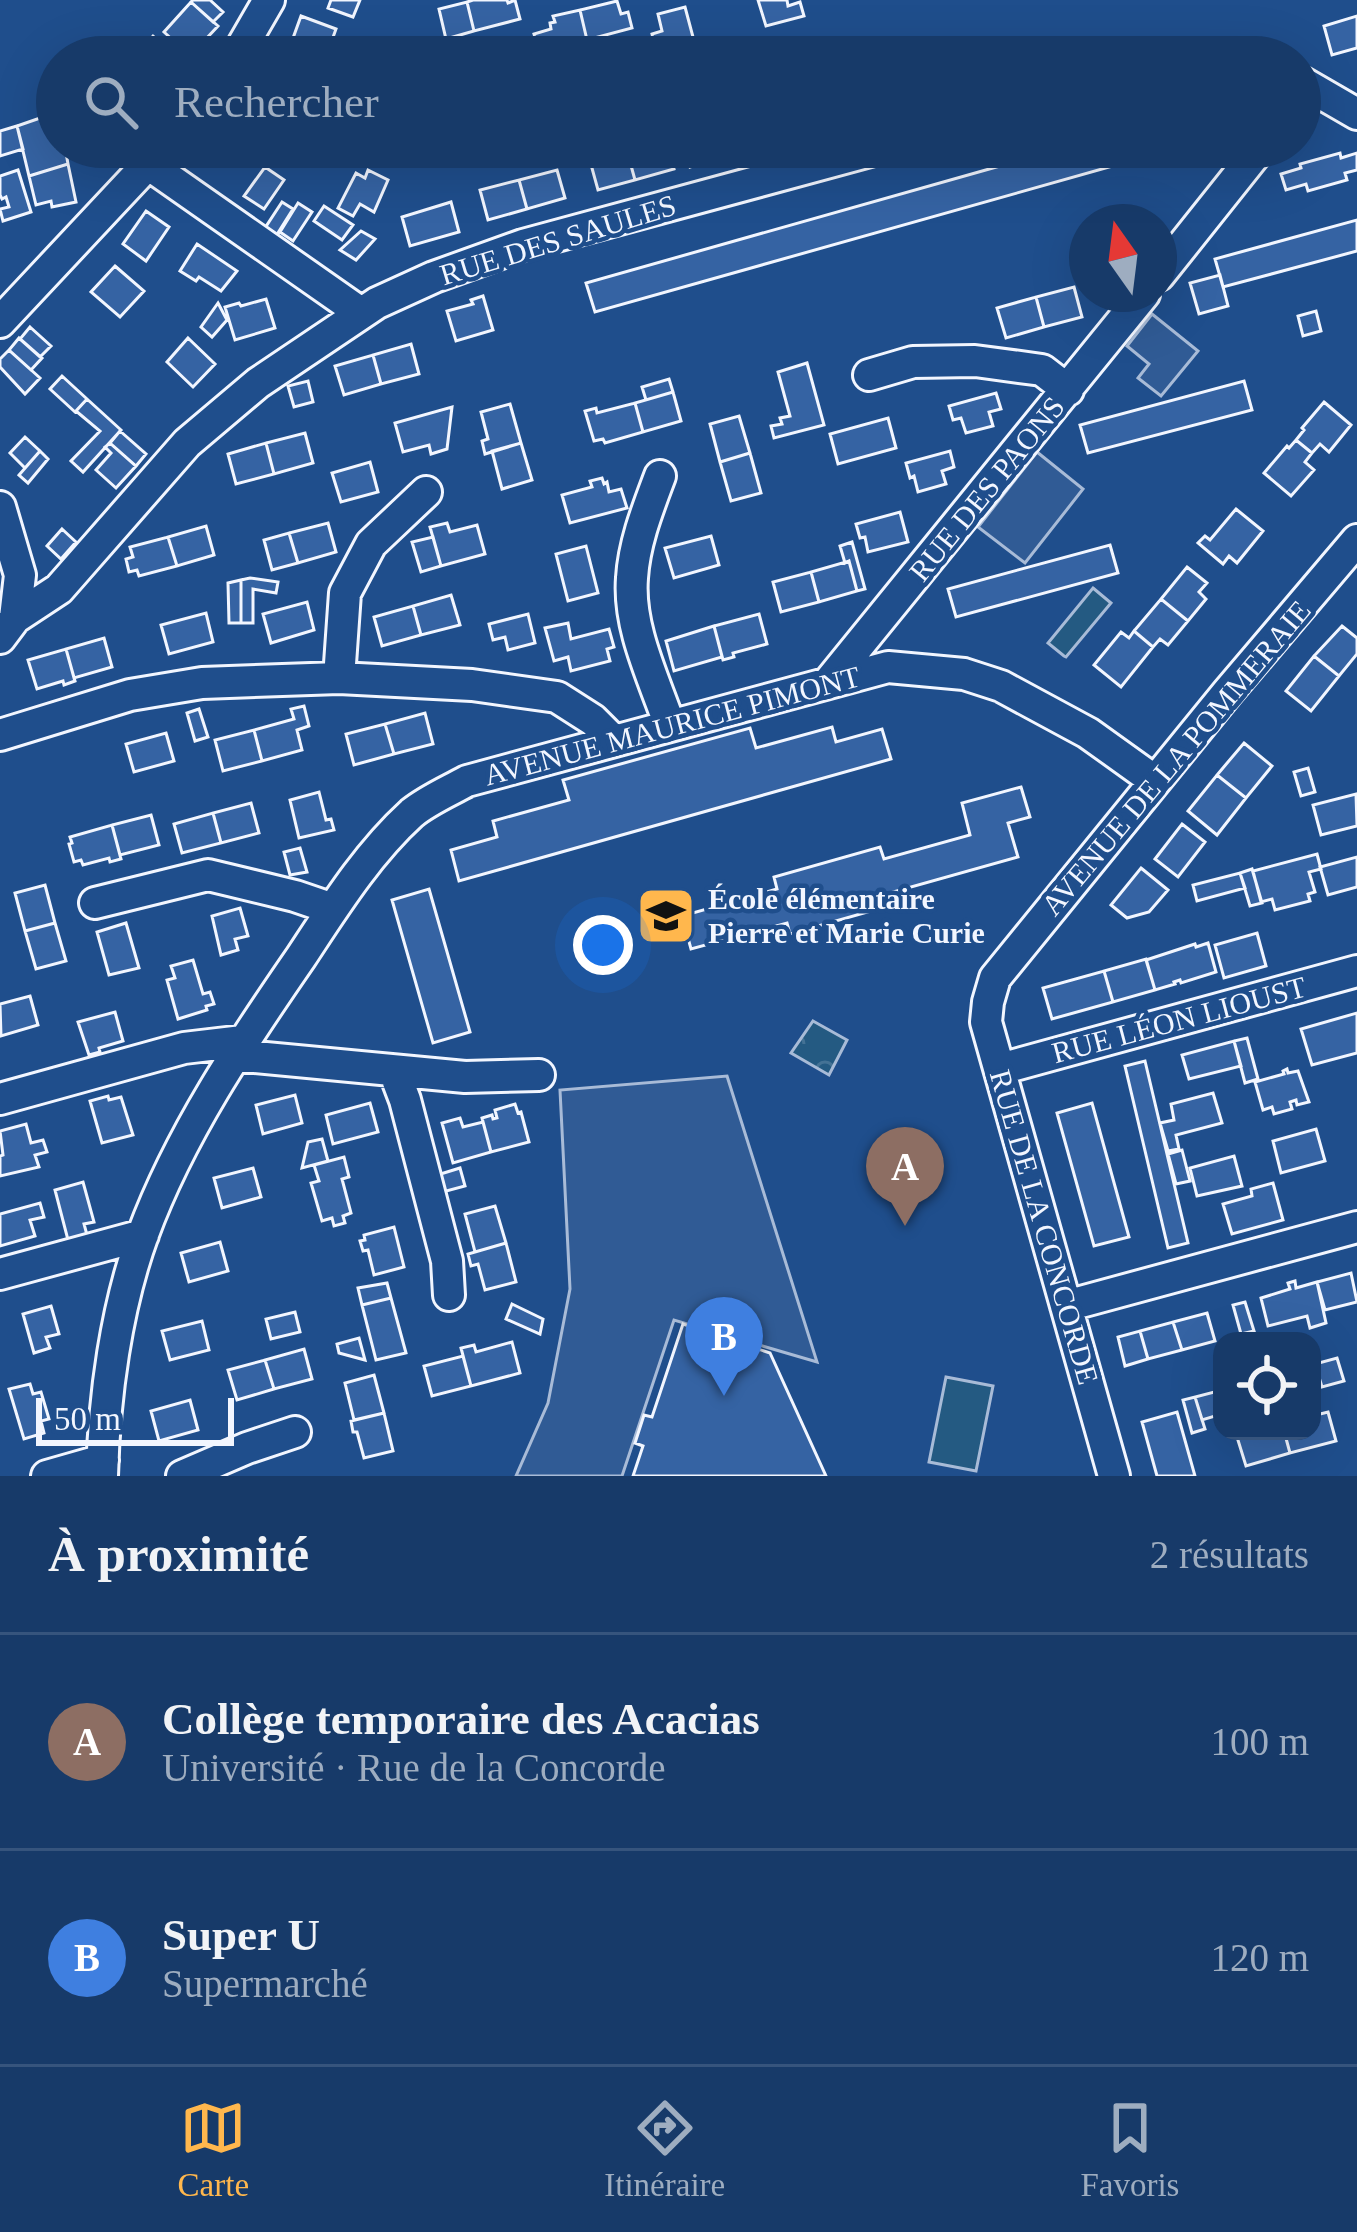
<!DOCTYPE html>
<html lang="fr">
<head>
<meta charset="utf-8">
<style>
  :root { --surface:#173a69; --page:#20416f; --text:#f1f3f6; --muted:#9eadc0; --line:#36547d; --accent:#ffb74d }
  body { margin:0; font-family:"Times New Roman",serif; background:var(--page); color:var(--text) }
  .controls { position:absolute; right:36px; bottom:36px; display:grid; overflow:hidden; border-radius:24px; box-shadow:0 12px 48px #0002 }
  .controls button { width:108px; height:108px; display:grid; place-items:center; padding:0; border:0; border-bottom:3px solid var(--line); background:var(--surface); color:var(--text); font:60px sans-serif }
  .compass { position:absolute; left:1069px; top:204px; width:108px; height:108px; border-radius:50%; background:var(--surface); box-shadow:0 12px 48px #0002; rotate:346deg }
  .scale { position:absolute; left:36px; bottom:30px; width:198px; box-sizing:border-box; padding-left:12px; border:6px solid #f2f6ff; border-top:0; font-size:33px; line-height:42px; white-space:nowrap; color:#f2f6ff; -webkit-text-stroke:9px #1f4e8c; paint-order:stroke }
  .you { position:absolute; left:603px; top:945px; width:42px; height:42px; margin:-30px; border:9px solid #fff; border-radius:50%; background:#1a73e8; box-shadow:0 0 0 18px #1a73e833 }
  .badge { display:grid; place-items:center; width:78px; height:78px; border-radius:50%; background:var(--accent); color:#fff; font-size:39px; font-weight:700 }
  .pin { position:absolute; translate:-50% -99px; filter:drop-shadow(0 3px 6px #0008) }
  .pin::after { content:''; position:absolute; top:63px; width:42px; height:36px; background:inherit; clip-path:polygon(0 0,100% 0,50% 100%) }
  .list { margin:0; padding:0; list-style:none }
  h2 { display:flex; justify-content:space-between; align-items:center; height:156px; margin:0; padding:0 48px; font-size:51px }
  h2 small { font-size:39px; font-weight:400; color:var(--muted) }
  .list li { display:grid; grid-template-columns:78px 1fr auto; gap:36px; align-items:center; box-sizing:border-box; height:216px; padding:0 48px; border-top:3px solid var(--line) }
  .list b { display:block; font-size:45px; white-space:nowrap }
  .list p { margin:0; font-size:39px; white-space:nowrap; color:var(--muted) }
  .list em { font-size:39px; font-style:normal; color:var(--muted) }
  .icon { flex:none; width:66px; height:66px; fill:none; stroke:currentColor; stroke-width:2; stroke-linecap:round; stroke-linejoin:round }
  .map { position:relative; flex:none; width:1357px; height:1476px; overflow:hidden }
  .search { position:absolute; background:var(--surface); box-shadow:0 12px 48px #0002; left:36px; right:36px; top:36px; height:132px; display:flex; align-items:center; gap:30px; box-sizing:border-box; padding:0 42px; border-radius:66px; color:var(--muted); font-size:45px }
  .sheet { height:588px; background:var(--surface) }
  nav { display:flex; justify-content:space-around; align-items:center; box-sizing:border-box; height:168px; border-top:3px solid var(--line); background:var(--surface); font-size:33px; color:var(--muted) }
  nav a { display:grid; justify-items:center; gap:6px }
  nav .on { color:var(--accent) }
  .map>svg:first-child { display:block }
</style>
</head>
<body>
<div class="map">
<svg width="1357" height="1476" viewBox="0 0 1357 1476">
  <defs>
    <pattern id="forest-crowns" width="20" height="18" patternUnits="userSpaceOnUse" patternTransform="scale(3)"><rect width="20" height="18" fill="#245a82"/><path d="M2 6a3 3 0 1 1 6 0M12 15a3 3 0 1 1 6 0" fill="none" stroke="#447295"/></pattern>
  </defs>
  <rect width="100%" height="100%" fill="#1f4e8c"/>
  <path fill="#245a82" stroke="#a8bbd7" stroke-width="3" d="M1093,588L1111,603L1066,657L1064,656L1048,643Z
    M946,1377L993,1386L976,1471L929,1462Z"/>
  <path fill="url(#forest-crowns)" stroke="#a8bbd7" stroke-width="3" d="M813,1021L847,1040L829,1075L791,1053Z"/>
  <path fill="#305b95" stroke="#a8bbd7" stroke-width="3" d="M1152,314L1198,351L1161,396L1138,378L1149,364L1127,346Z
    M1037,452L1083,489L1025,563L978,527Z
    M727,1076L817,1362L674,1320L622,1476H516L548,1403L570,1289L560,1090Z"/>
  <path fill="#3563a3" stroke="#f2f6ff" stroke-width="3" d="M193,0H210L223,12L213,22L191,2Z
    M331,0H360L353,17L328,8Z
    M473,0H507L508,3L515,0L520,19L474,31L467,2Z
    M758,0H787L788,6L800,2L804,16L766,26Z
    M617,1L621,14L628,12L632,28L587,40L580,10Z
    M191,2L218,26L190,56L164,32Z
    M467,2L474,31L446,39L439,9Z
    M685,7L693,37L655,47L652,34L662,31L658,14Z
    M580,10L587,40L539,51L534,34L551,29L550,23L555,22L553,16Z
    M301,16L336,29L326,57H301L288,52Z
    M1357,16V48L1332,55L1324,26Z
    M153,36L171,52L177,47L188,57H134Z
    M43,117L57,130V147H65L68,164L29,176L17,126Z
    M17,126L23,149L0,156V131Z
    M639,147H668L674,169L635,180L627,151Z
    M684,147H744L745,148L690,167Z
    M1067,147H1180L595,312L586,283Z
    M627,151L635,180L598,190L590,161Z
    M1340,153L1341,158L1357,153V170L1345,173L1347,180L1308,191L1306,184L1286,190L1281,174L1301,168L1300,164Z
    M68,164L76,202L52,207L51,201L36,205L29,176Z
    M265,167L284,180L264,209L244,196Z
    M18,170L31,212L3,221L0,209L9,207L6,197L2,199L0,195V176Z
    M368,170L388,180L374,212L360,204L353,216L338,208L356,173L365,178Z
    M557,170L565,198L527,209L519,180Z
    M519,180L527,209L488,220L480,190Z
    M282,202L293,209L276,236L265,228Z
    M451,202L459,232L410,246L402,217Z
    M298,203L312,212L293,241L280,232Z
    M324,206L353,225L342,240L314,221Z
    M146,211L169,227L146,261L123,244Z
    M1357,220V251L1223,287L1215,259Z
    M361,231L375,239L356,260L340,250Z
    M197,244L237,271L221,291L199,277L196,281L180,271Z
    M115,266L144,291L120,317L91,292Z
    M1220,275L1228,306L1199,314L1190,283Z
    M1074,287L1082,317L1044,327L1036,297Z
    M483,296L493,330L456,341L447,311L473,304L471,300Z
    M1036,297L1044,327L1006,338L997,308Z
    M266,299L275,328L235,340L225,307L239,303L241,306Z
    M218,303L227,320L212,337L201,327Z
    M1316,311L1321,331L1303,336L1298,316Z
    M30,327L51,346L40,357L20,339Z
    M19,338L42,358L31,370L9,350Z
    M188,338L215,364L193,387L167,362Z
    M411,344L419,374L381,384L373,355Z
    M9,350L40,378L25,394L0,367V359Z
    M373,355L381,384L344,395L335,366Z
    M807,363L824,425L774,438L771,426L782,424L780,418L790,416L778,372Z
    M62,376L87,399L75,412L50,389Z
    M669,379L673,392L646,400L642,387Z
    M308,381L313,402L294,407L288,386Z
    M1244,381L1252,410L1088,453L1080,425Z
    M673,392L681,421L643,432L635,403Z
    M996,393L1001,409L989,412L993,426L966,433L961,418L953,420L949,406Z
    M87,399L121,430L83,472L71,461L100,431L76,411Z
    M1324,402L1351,425L1329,452L1320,444L1312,453L1296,440L1304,430L1302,428Z
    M635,403L643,432L605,443L603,439L594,441L585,411L596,408L597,413Z
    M510,404L521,443L485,454L482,441L488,439L481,412Z
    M452,407L447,449L431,454L429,445L403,452L395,423Z
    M739,416L750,453L720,462L710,424Z
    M888,418L896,448L838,464L830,434Z
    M120,431L146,454L136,466L110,443Z
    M305,433L313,463L274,474L266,443Z
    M25,437L40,451L25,468L10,453Z
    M1296,440L1312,453L1305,462L1314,470L1291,496L1264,473L1287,446L1289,448Z
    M110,443L136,466L116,488L96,470L111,453L105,447Z
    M266,443L274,474L236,484L228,454Z
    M521,443L532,480L502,489L492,451Z
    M40,451L48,459L28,483L19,475Z
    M950,451L954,467L942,471L946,484L918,492L914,476L910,478L906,463Z
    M750,453L761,493L731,501L720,462Z
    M370,462L378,492L341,502L332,473Z
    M602,478L604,484L607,482L609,492L621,489L627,508L570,523L562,495L592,487L590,481Z
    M1236,509L1263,531L1237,563L1229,556L1223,564L1198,543L1205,536L1210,540Z
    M900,512L908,542L868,552L865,537L860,538L856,524Z
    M328,523L336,552L298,563L289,533Z
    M447,523L450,532L477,525L485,554L441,566L430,527Z
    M206,526L214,555L177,566L168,537Z
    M62,529L76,542L61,559L47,546Z
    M289,533L298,563L272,570L264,540Z
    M711,536L719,565L674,578L665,548Z
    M168,537L177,566L139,576L137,570L129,572L126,559L133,557L130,547Z
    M433,537L441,566L421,572L412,542Z
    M852,542L865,589L857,591L849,561L845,563L840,546Z
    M1110,545L1118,573L956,617L948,589Z
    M586,546L598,593L568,601L556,554Z
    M849,561L857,591L819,602L811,572Z
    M1187,567L1207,583L1199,592L1206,599L1188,621L1161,599Z
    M811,572L819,602L781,612L773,582Z
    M250,578L278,582L276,593L253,589V623H241V580Z
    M241,580V623H229L228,583Z
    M451,595L460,625L421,635L413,606Z
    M1161,599L1188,621L1168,645L1160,639L1153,647L1134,631Z
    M307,602L314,630L271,643L263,614Z
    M413,606L421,635L382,646L374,617Z
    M206,613L213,642L169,654L161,625Z
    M528,614L535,643L508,650L505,637L493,640L489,624Z
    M759,614L767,644L733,653L734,657L723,660L714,626Z
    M568,623L571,639L609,629L614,647L607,649L610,661L571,671L568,657L554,661L545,628Z
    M714,626L722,657L674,671L666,641Z
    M1342,626L1357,638V654L1339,676L1314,656Z
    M1134,631L1153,647L1121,687L1094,665L1121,632L1129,638Z
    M104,638L112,667L74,678L66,649Z
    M66,649L75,681L64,685L63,681L37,689L28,660Z
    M1314,656L1339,676L1311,711L1286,691Z
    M304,706L309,726L297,730L302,750L262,761L254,730L294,719L291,709Z
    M199,709L208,737L195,741L187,713Z
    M425,713L433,744L394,754L385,724Z
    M385,724L394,754L354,765L346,734Z
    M832,727L836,742L882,729L891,759L459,881L451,850L497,837L493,821L569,800L563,780L750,728L756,748Z
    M254,730L262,761L223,771L215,740Z
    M166,733L174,761L134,772L126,744Z
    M1244,743L1272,766L1246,798L1217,775Z
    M1308,768L1315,792L1301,796L1294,772Z
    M1217,775L1246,798L1217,835L1188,811Z
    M1021,787L1030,817L1008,823L1018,857L893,892L896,904L790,934L787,923L691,949L682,916L777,889L774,877L880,847L884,859L970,835L962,803Z
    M319,792L326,820L331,819L334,830L299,838L290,800Z
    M1356,794L1357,826L1321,835L1313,805Z
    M251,803L259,833L221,843L213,813Z
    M213,813L221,843L182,853L174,824Z
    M151,815L159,845L120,855L112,825Z
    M1182,824L1205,842L1178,877L1155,859Z
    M112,825L121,859L110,862L109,858L83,865L81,860L74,862L69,844L72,843L70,837Z
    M300,848L307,872L290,875L284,852Z
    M1317,854L1321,869L1309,872L1315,892L1308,894L1310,901L1275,910L1272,899L1261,902L1253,871Z
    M1357,857V887L1328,895L1320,867Z
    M1141,868L1168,890L1149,912L1127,918L1111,905Z
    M1252,869L1262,903L1250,906L1240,873Z
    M1240,873L1245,888L1197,901L1193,885Z
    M45,885L55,923L25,931L15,893Z
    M429,889L470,1032L433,1043L392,900Z
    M240,908L248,936L235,939L238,950L221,955L212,916Z
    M55,923L66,961L36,969L25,931Z
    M126,923L139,968L109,975L97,932Z
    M1257,933L1266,966L1224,978L1215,945Z
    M1208,943L1216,972L1181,983L1180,980L1174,982L1175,984L1155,990L1146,960L1195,944L1196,947Z
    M1146,959L1155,990L1113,1002L1104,971Z
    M193,960L203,994L210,992L214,1004L206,1006L207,1010L178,1019L167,980L175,978L171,966Z
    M1104,971L1113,1002L1052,1019L1043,988Z
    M30,996L38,1025L1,1036L0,1004Z
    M115,1012L123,1041L99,1048L100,1052L89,1055L78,1022Z
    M1357,1013V1053L1312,1065L1301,1029Z
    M1247,1038L1258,1079L1245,1083L1234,1041Z
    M1234,1041L1241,1066L1189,1079L1182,1055Z
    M1145,1061L1188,1243L1168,1248L1125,1066Z
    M1287,1069L1288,1073L1298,1071L1309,1102L1297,1105L1296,1100L1290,1102L1292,1109L1274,1114L1272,1107L1263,1110L1255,1082L1284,1074L1283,1071Z
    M1213,1093L1222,1123L1176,1135L1179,1149L1168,1151L1160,1123L1174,1120L1171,1104Z
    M295,1095L302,1123L263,1134L256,1105Z
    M108,1096L109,1100L121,1097L133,1135L102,1143L90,1101Z
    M370,1103L378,1132L333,1144L326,1115Z
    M1092,1103L1129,1237L1094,1246L1057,1113Z
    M515,1104L518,1113L521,1112L529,1142L491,1152L482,1118L492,1115L493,1119L497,1118L495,1110Z
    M460,1118L463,1127L483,1122L491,1152L453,1163L442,1123Z
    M26,1124L31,1143L43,1140L47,1152L35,1155L39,1167L0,1176V1156L3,1155L0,1131Z
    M1316,1129L1325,1161L1281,1173L1273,1141Z
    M322,1139L328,1161L302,1168L308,1142Z
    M1182,1150L1190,1181L1176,1184L1168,1154Z
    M1234,1156L1242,1186L1197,1196L1190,1168Z
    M344,1157L349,1177L342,1179L351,1213L343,1216L345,1223L334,1226L332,1218L322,1221L311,1183L319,1181L314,1165Z
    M253,1168L261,1197L222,1208L214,1178Z
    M460,1168L465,1186L439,1193L434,1176Z
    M83,1182L94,1222L84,1224L87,1235L68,1240L55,1190Z
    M1273,1183L1283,1220L1232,1234L1223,1204L1252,1196L1251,1189Z
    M40,1203L44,1217L30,1220L35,1236L0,1246V1214Z
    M495,1206L506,1243L475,1252L465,1214Z
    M394,1227L404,1267L374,1275L368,1250L363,1251L360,1241L365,1240L364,1235Z
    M220,1242L228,1271L189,1282L181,1253Z
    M506,1243L516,1282L485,1290L478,1264L471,1266L468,1254Z
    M1351,1273L1357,1302L1325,1310L1317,1282Z
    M1295,1281L1296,1288L1317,1282L1326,1323L1310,1328L1307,1316L1268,1326L1261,1298L1290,1289L1288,1283Z
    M387,1283L391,1298L362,1305L358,1288Z
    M391,1298L406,1353L376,1360L362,1305Z
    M1245,1302L1254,1331L1241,1334L1233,1305Z
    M512,1304L543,1319L540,1334L506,1319Z
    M51,1306L59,1334L46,1337L50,1348L34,1353L23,1314Z
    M295,1312L300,1332L271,1339L266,1319Z
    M1207,1313L1215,1341L1182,1350L1173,1322Z
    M202,1321L209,1350L170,1360L162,1331Z
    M1173,1322L1182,1350L1148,1359L1140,1331Z
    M683,1324L770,1353L826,1476H633L643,1446L635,1443L644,1415L652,1417Z
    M1140,1331L1148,1359L1125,1366L1118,1337Z
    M359,1338L365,1360L339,1353L337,1344Z
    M512,1342L520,1373L471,1386L461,1348L474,1345L476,1352Z
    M304,1349L312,1379L274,1389L265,1360Z
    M463,1356L471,1386L432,1396L424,1366Z
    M1337,1358L1344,1381L1322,1387L1315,1364Z
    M265,1360L274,1389L237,1400L228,1370Z
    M374,1375L384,1413L354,1420L345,1383Z
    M30,1384L33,1394L41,1392L49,1419L41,1421L44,1433L24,1439L9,1389Z
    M1218,1391L1222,1414L1202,1420L1195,1397Z
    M1195,1397L1205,1429L1192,1433L1183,1400Z
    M190,1400L198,1430L159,1441L151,1411Z
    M1177,1412L1195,1476H1157L1142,1422Z
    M1328,1412L1336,1441L1290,1453L1284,1431H1312V1416Z
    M384,1413L393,1451L364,1458L357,1432H353L351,1421Z
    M1258,1431H1284L1290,1453L1246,1466L1237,1437Z"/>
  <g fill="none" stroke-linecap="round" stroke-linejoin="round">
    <defs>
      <path id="minor" d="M236,57L269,0
        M1300,81L1357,114
        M148,164L361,313
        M1159,275L1261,147
        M0,322L148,164L161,147
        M869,375L913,362L975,361L1042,370L1068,390
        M660,476C648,508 634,543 632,578C628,628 654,679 670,726
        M0,507L20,575L15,618
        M0,638L15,618L59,589L187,443L258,383L377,303L434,277L523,245L885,147
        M339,678L345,593L371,544L426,492
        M828,683L1144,294
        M0,735L130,695L202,683L339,678L472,685L557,697L593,720L613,740
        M95,903L208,875L295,896L333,909
        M234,1055L465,1077L539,1075
        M1000,1069L1357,971
        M394,1071L405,1100L447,1261L449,1295
        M0,1099L184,1048L243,1041
        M0,1274L143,1235
        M1066,1306L1357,1227
        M47,1476L103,1460
        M102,1476C104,1397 116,1308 143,1234C180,1134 241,1044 301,957C334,907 367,854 412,813C428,800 449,791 467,781L888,667L964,674L1001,686L1088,733L1155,781
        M182,1476L247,1448L295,1432
        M1114,1476L986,1022L988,1002L995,978L1227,693L1357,540"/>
    </defs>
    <use href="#minor" stroke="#f2f6ff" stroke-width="36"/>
    <use href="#minor" stroke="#1f4e8c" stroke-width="30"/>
  </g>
  <defs>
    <symbol id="school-square" viewBox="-11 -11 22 22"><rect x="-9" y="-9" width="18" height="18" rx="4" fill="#ffb74d" stroke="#1f4e8c"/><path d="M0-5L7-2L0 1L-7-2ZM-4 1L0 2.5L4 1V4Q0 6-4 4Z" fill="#111"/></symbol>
  </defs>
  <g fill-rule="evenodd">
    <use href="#school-square" x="633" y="883" width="66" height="66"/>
  </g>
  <g text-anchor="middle" stroke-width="9" stroke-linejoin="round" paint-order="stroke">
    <g font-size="30" fill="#f2f6ff" stroke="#1f4e8c">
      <text transform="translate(558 240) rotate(-17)" y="10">RUE DES SAULES</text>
      <text transform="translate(987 489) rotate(-51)" y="10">RUE DES PAONS</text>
      <text transform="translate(672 726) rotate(-15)" y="10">AVENUE MAURICE PIMONT</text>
      <text transform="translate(1176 758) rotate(-50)" y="10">AVENUE DE LA POMMERAIE</text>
      <text transform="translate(1179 1020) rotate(-15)" y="10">RUE LÉON LIOUST</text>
      <text transform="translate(1044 1227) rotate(74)" y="10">RUE DE LA CONCORDE</text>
    </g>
    <g font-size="30" font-weight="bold" fill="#f2f6ff" stroke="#1f4e8c" text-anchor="start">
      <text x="708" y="909">École élémentaire<tspan x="708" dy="34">Pierre et Marie Curie</tspan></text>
    </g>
  </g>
</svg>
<div class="controls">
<button><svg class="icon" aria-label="locate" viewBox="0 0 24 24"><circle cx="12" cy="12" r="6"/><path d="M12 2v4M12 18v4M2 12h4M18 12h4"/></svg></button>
</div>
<svg class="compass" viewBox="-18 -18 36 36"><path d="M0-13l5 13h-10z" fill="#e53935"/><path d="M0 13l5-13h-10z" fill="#9eadc0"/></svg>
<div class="scale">50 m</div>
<div class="you"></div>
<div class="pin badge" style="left:905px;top:1226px;background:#8d6e63">A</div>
<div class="pin badge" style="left:724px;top:1396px;background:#3f7fe0">B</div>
<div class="search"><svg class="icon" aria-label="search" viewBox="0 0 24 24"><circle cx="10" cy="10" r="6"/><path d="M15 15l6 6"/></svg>Rechercher</div>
</div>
<section class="sheet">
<h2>À proximité<small>2 résultats</small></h2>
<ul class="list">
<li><span class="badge" style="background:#8d6e63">A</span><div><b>Collège temporaire des Acacias</b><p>Université · Rue de la Concorde</p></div><em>100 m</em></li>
<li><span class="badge" style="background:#3f7fe0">B</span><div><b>Super U</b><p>Supermarché</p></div><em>120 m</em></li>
</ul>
</section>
<nav>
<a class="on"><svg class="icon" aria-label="map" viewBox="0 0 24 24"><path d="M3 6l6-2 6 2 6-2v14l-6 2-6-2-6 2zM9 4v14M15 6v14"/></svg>Carte</a>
<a><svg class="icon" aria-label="directions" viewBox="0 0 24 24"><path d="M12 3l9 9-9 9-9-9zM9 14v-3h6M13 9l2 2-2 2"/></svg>Itinéraire</a>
<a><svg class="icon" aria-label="saved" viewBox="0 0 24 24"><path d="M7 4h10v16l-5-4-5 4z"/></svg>Favoris</a>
</nav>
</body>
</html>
